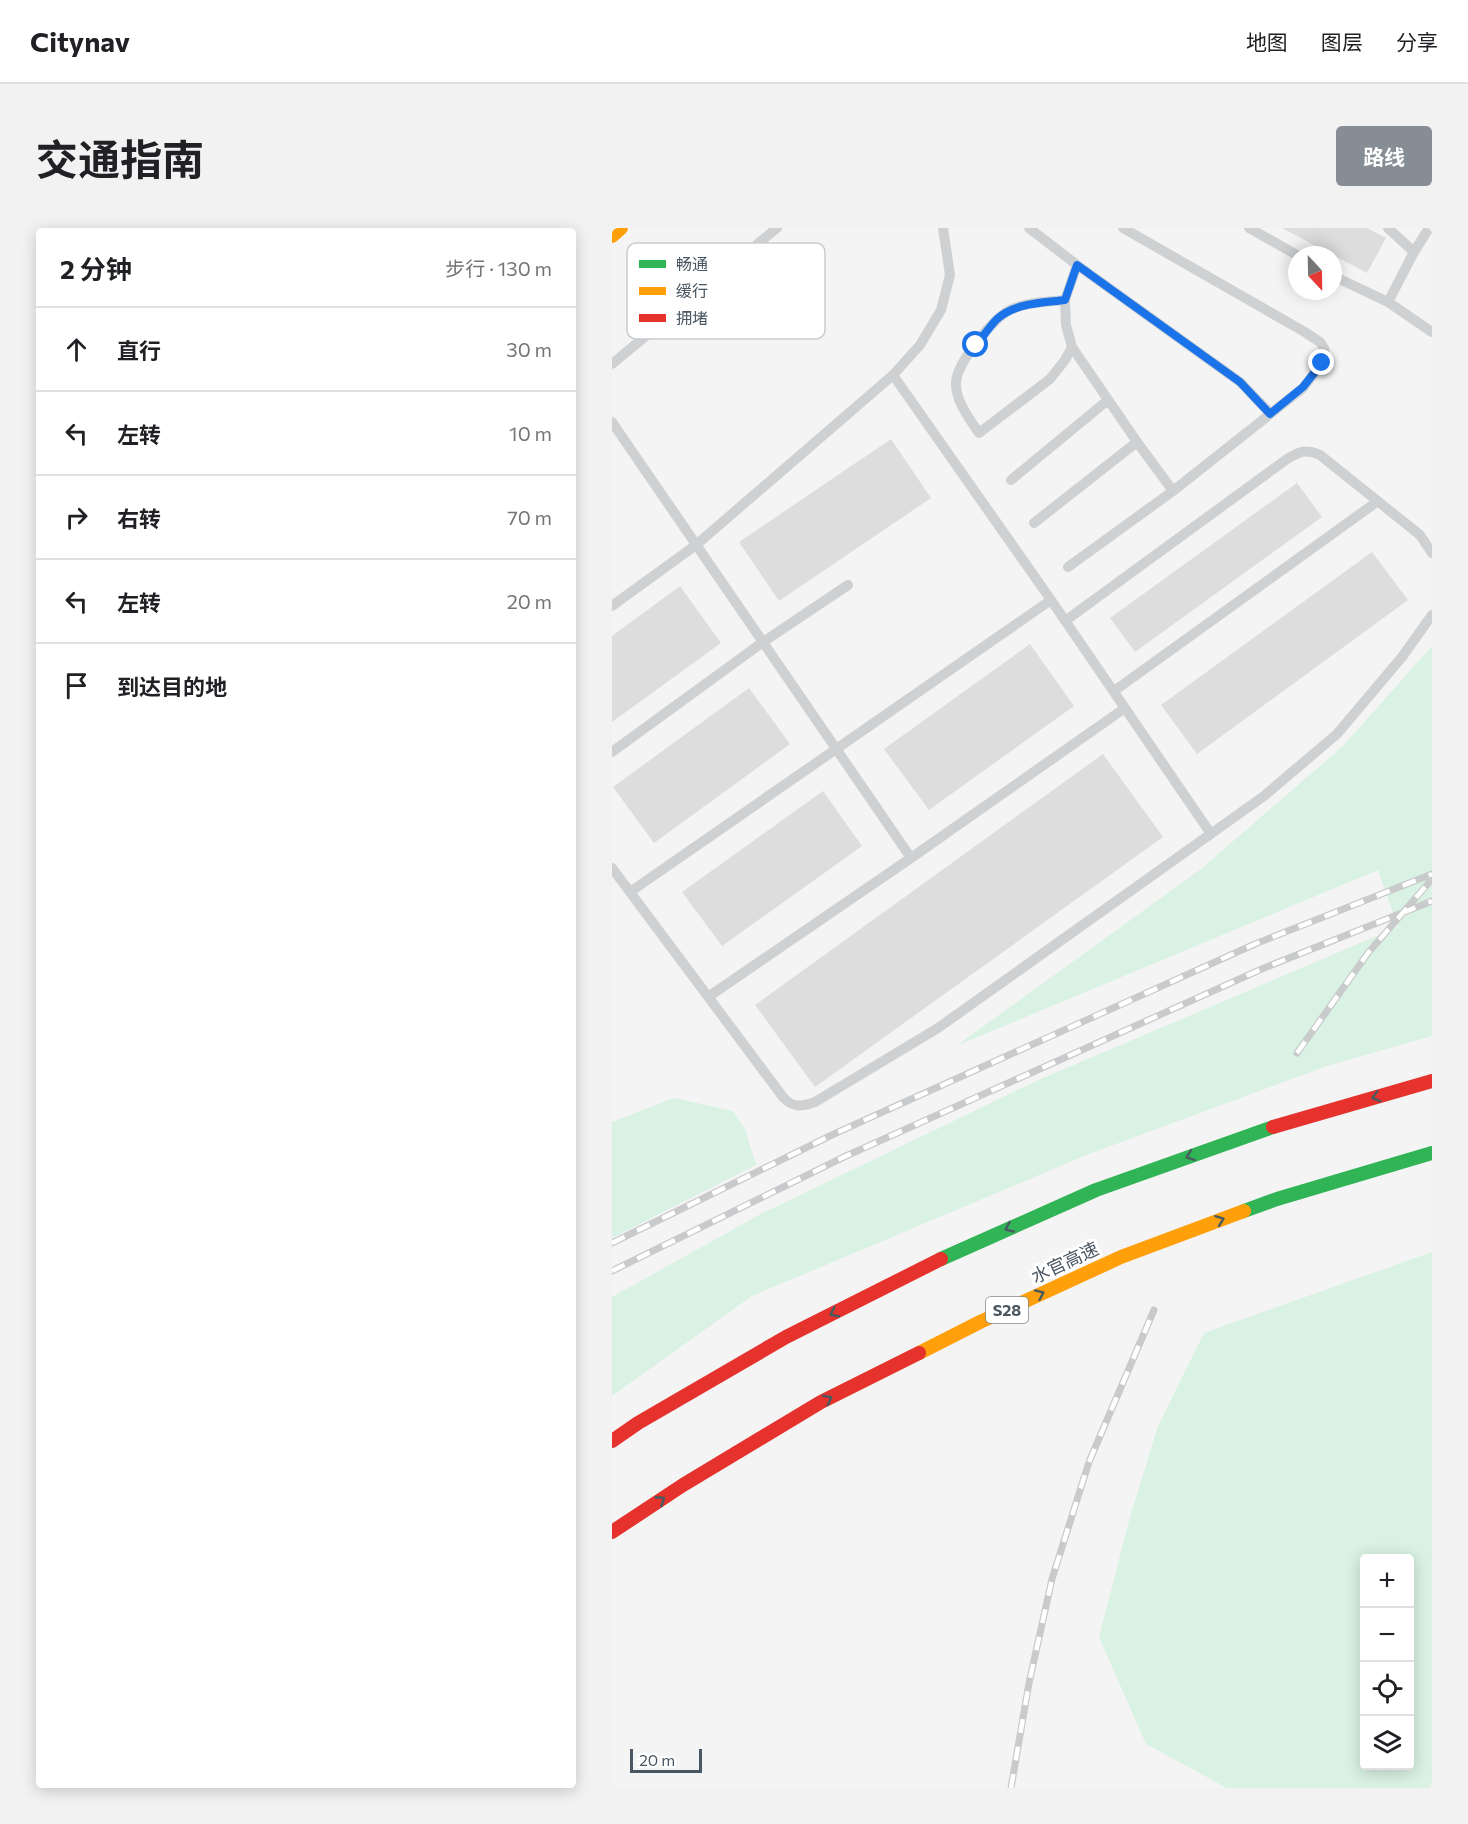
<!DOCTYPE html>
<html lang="zh">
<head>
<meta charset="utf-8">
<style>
  :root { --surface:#fff; --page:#f2f2f2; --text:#202124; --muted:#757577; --line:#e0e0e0; --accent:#868d94 }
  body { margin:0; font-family:Commissioner,"Noto Sans SC",sans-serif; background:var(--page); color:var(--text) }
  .controls { position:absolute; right:18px; bottom:18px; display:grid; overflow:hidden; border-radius:6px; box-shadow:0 3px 15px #0003 }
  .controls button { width:54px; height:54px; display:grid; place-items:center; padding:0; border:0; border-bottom:2px solid var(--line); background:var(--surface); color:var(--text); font:30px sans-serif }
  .compass { position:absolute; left:676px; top:18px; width:54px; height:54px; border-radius:50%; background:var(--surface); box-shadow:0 3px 15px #0003; rotate:158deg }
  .scale { position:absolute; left:18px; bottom:15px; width:72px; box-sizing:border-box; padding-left:6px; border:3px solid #4a5661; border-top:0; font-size:16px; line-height:21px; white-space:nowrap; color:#4a5661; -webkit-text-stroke:4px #fff; paint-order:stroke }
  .stop { position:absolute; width:18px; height:18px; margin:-14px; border:4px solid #1a73e8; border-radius:50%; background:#fff }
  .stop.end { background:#1a73e8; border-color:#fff; box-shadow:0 2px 6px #0008 }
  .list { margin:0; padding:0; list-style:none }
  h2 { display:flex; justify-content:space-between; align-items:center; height:78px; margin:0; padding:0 24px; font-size:26px }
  h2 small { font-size:20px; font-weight:400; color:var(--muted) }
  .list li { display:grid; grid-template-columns:39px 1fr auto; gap:18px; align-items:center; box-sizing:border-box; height:84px; padding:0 24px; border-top:2px solid var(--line) }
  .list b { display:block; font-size:22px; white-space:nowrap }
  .list em { font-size:20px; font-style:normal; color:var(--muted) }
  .icon { flex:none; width:33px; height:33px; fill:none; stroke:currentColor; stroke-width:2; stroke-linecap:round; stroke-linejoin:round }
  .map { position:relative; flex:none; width:820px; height:1560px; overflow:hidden; border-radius:6px }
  header { display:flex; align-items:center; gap:36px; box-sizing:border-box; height:84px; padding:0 30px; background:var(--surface); border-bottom:2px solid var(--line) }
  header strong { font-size:28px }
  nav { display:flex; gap:33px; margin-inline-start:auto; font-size:21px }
  .intro { display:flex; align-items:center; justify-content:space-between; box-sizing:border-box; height:144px; padding:0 36px }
  h1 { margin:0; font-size:42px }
  .button { padding:15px 27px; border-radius:6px; background:var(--accent); color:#fff; font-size:21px; font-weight:700 }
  main { display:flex; gap:36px; padding:0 36px }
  aside { flex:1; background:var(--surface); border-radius:6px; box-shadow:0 3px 15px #0003 }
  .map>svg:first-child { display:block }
</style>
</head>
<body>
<header>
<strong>Citynav</strong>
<nav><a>地图</a><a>图层</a><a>分享</a></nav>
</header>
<div class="intro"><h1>交通指南</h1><a class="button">路线</a></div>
<main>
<aside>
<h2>2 分钟<small>步行 · 130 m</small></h2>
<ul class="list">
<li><svg class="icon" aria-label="ahead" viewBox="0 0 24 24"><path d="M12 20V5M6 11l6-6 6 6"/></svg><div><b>直行</b></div><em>30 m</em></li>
<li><svg class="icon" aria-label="left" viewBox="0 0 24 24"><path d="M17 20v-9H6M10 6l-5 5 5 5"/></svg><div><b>左转</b></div><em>10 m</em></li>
<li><svg class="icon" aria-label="right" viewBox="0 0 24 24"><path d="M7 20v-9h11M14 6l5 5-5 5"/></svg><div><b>右转</b></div><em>70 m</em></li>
<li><svg class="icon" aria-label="left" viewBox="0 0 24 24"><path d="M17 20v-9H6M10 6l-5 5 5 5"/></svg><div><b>左转</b></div><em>20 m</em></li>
<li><svg class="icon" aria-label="arrive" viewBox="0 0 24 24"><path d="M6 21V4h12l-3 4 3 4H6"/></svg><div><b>到达目的地</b></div></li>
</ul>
</aside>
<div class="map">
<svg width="820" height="1560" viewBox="0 0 820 1560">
  <rect width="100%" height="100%" fill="#f4f4f4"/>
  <path fill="#d9f2e3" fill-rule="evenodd" d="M820,418V808L715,838L477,926L140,1068L0,1168V1069L147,987L424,853L786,699L766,642L344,818L589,641L731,518Z
    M62,870L121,883L133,901L144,937L0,1010V894Z
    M820,1024V1560H615L534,1516L487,1409L518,1289L546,1198L592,1105ZM798,1330V1538H752V1330Z"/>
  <path fill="#ddddde" d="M670,0H755L774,10L755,45Z
    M279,211L319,270L167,373L127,314Z
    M685,255L710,289L523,424L498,390Z
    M760,324L796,372L585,526L549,477Z
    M68,358L109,415L0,494V408Z
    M418,416L462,478L317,582L272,521Z
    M137,460L178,516L42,615L1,559Z
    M491,526L551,609L203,859L143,777Z
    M211,563L250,618L110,718L70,664Z"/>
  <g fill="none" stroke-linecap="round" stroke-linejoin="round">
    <path stroke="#ced0d2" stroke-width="10" d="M417,0L465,37L628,154L658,185
      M637,0L685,27
      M776,0L802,24
      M465,37L453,72L454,97L460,119L525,214L561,263L691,160L710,135L713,127L712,120L708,114L691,103L511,0
      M721,48L776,74L802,24L817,0
      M453,72C435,74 414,74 398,82C381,90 344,136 344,155C343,172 358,192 367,205L438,151L453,132L460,119
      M776,74L820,104
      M0,136L165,0
      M281,147L439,372L599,606
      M0,194L299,630
      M399,252L496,172
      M422,295L525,214
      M456,339L561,263
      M0,378L84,317L281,147L308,117L329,82L338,47L331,0
      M453,393L675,231C687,224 694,220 708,227L808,307L820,325
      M502,463L766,273
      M0,524L151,414L236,357
      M0,640L171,869C181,880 189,879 203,874L326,800L652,568L725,506L790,429L820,387
      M18,664L439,372
      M96,769L299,630L513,480"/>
    <path stroke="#30b455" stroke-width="14" d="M632,983L665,971L820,925
      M329,1031L484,962L661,899"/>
    <path stroke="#ff9f0a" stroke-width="14" d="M0,8L9,0
      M307,1125L368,1094L509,1029L632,983"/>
    <path stroke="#e5322d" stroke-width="14" d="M661,899L820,853
      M0,1213L26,1195L174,1109L329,1031
      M0,1304L71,1257L209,1174L307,1125"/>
    <defs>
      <path id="rail" d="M685,825L756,725L820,651
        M0,1015L224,905L643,716L820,646
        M0,1043L234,928L652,740L820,673
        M399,1560L417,1455L440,1351L477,1234L542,1082"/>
    </defs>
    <use href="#rail" stroke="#c9cacc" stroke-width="7"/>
    <use href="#rail" stroke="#fff" stroke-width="4.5" stroke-dasharray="14" stroke-linecap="butt"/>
  </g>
  <defs><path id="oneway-chevron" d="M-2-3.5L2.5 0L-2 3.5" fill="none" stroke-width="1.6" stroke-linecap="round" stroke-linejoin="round" transform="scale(1.5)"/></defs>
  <g stroke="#495b60">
    <use href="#oneway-chevron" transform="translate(764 869) rotate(164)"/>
    <use href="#oneway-chevron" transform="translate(578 928) rotate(160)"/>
    <use href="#oneway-chevron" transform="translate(608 992) rotate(-21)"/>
    <use href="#oneway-chevron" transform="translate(397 1000) rotate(156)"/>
    <use href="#oneway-chevron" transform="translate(428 1066) rotate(-25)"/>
    <use href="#oneway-chevron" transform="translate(222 1085) rotate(153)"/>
    <use href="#oneway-chevron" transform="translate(216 1171) rotate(-27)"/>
    <use href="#oneway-chevron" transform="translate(49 1272) rotate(-33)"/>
  </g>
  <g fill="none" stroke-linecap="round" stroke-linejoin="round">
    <path stroke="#1a73e8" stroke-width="8" d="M364,117C371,109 377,99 385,91C403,75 430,75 453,72L465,37L628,154L658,186L691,159L710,135"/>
  </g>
  <g text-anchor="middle" stroke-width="6" stroke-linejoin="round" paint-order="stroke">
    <rect fill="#fff" stroke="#808990" stroke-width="1.5" x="374" y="1069" width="42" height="26" rx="4.5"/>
    <g font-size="16" font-weight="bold" fill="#4a5661">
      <text x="395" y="1088">S28</text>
    </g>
    <g font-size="18" fill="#4a5661" stroke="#fff">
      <text transform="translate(453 1035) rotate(-25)" y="6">水官高速</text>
    </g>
  </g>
  <rect x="15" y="15" width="198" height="96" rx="9" fill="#fff" stroke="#c9ccd0" stroke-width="1.5"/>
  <rect x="27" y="32" width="27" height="8" fill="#30b455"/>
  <rect x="27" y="59" width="27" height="8" fill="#ff9f0a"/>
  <rect x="27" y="86" width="27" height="8" fill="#e5322d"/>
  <g font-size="16" fill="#4a5661">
    <text x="64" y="42">畅通</text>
    <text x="64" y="69">缓行</text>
    <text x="64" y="96">拥堵</text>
  </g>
</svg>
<div class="controls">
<button>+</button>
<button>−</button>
<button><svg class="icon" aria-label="locate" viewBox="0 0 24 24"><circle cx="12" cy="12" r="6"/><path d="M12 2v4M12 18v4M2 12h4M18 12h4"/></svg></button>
<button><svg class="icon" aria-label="layers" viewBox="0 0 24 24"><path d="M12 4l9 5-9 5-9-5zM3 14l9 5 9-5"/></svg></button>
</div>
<svg class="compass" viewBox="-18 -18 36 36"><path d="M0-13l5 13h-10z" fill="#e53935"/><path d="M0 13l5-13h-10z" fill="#757577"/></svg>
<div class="scale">20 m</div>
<div class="stop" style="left:364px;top:117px"></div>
<div class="stop end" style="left:710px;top:135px"></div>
</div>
</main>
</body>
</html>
